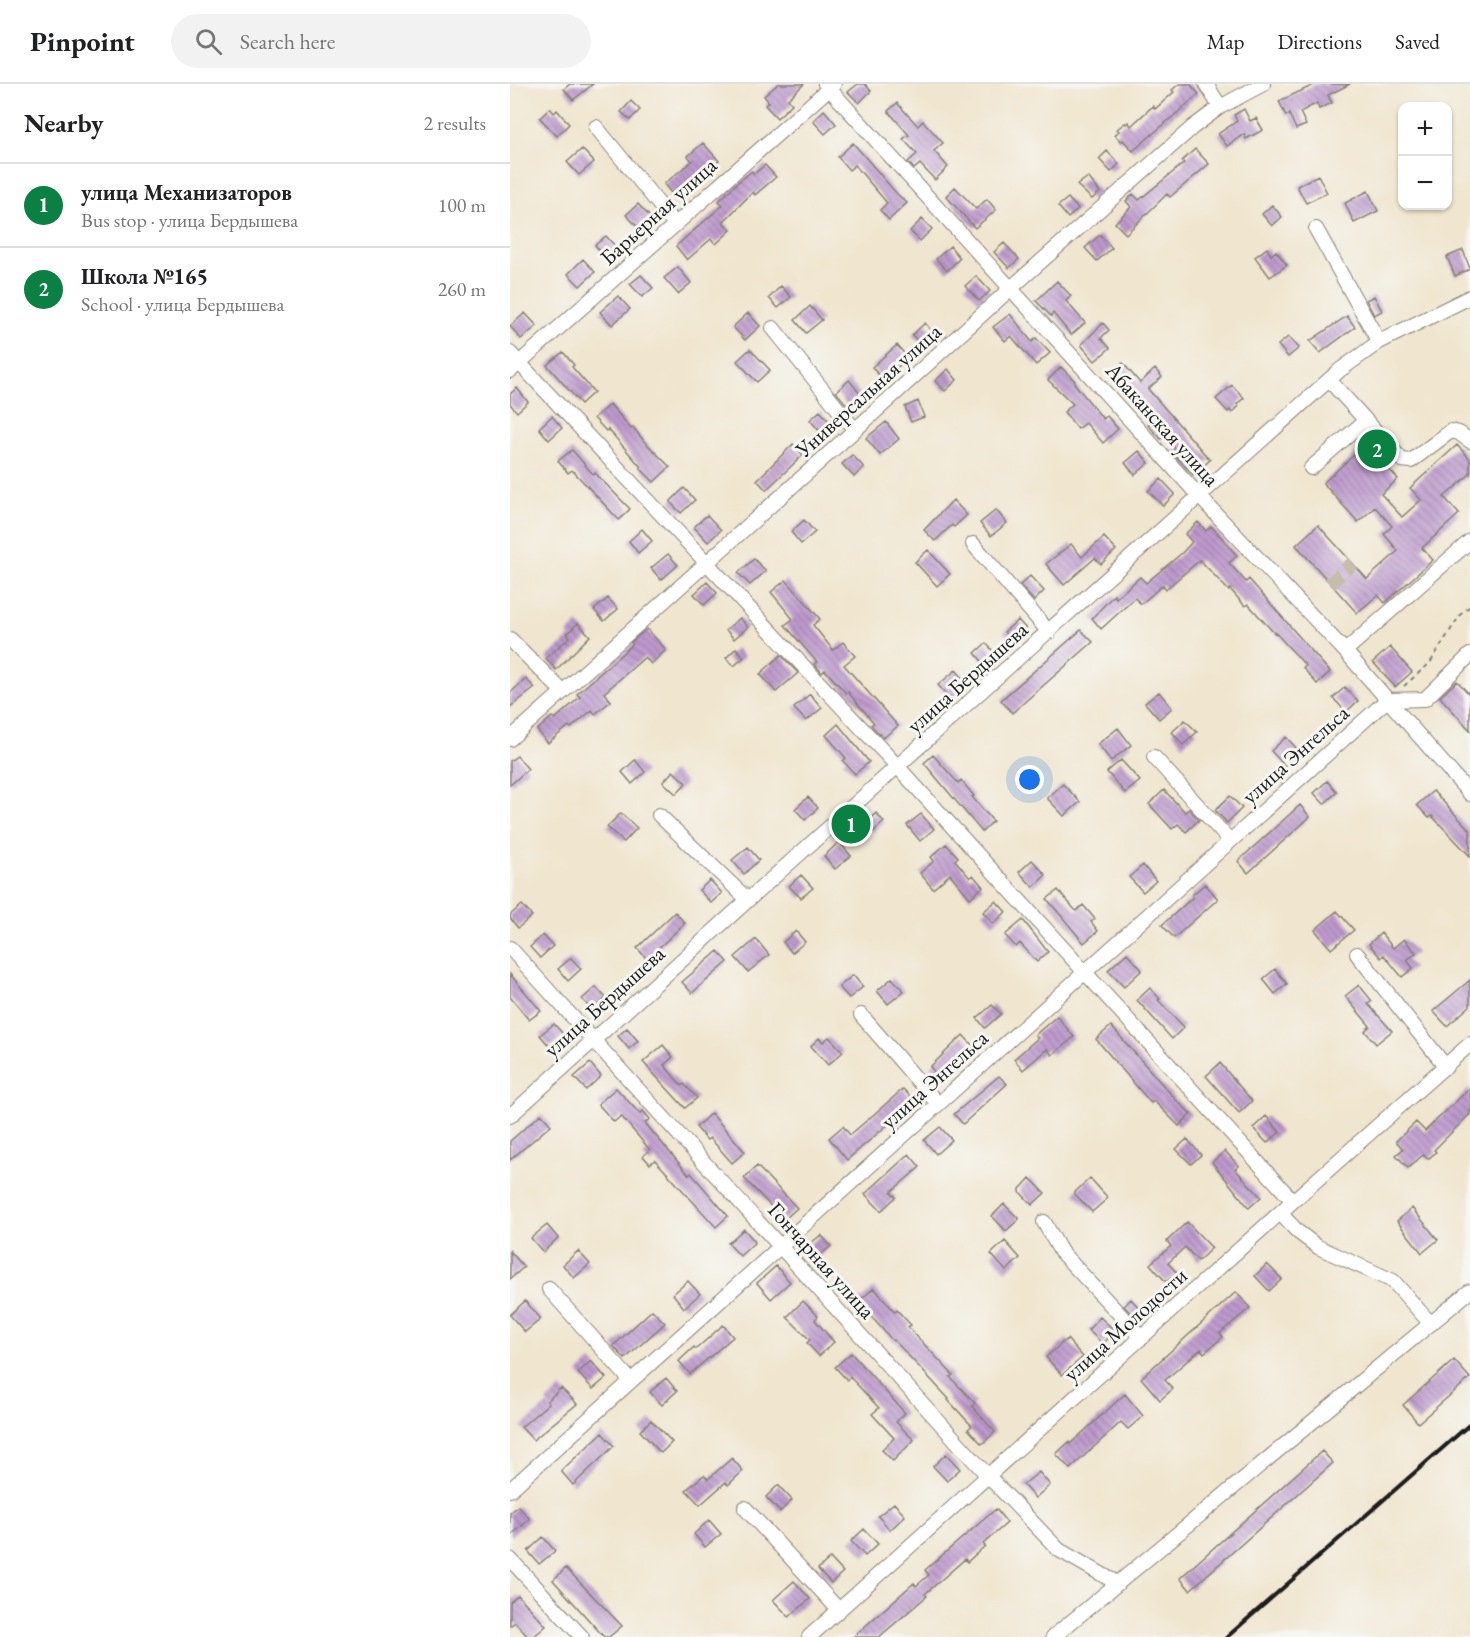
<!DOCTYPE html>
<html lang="en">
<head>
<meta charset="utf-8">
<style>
  :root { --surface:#fff; --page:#f2f2f2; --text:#202124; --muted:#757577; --line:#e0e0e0; --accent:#0b8043 }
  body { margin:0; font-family:"EB Garamond",serif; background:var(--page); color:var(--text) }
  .controls { position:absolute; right:18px; top:18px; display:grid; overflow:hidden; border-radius:12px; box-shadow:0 2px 4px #0004 }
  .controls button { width:54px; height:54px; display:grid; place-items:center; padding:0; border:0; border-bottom:2px solid var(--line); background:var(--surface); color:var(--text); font:30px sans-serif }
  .you { position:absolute; left:520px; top:696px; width:21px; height:21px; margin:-15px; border:4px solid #fff; border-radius:50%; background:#1a73e8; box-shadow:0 0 0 9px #1a73e833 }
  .badge { display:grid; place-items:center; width:39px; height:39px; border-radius:50%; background:var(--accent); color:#fff; font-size:20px; font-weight:700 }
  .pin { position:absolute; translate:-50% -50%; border:3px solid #fff; box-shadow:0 2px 6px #0006 }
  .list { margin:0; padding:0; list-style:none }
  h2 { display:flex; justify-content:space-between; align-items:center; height:78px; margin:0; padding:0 24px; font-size:26px }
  h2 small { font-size:20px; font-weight:400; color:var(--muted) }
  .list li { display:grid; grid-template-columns:39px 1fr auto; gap:18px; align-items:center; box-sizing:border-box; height:84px; padding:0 24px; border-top:2px solid var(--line) }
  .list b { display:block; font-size:22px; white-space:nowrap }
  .list p { margin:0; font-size:20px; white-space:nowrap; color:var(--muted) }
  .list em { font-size:20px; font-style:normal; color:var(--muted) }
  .icon { flex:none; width:33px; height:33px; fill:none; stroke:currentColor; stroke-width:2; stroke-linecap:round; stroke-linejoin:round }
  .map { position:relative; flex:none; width:960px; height:1553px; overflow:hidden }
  header { display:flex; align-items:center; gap:36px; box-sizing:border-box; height:84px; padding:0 30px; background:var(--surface); border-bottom:2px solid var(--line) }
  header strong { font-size:28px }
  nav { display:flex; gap:33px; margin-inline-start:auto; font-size:21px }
  .search { width:420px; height:54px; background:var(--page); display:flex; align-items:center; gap:15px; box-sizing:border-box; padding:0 21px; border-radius:33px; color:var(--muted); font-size:22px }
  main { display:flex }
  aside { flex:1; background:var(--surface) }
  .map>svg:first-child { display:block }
</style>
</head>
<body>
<header>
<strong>Pinpoint</strong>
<div class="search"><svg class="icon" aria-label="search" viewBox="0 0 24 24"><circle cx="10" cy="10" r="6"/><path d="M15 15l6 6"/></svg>Search here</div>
<nav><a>Map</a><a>Directions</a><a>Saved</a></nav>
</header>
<main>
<aside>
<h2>Nearby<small>2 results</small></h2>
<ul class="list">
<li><span class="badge">1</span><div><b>улица Механизаторов</b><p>Bus stop · улица Бердышева</p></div><em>100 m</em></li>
<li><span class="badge">2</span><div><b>Школа №165</b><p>School · улица Бердышева</p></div><em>260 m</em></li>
</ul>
</aside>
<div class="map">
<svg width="960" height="1553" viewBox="0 0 960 1553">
  <defs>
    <pattern id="building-back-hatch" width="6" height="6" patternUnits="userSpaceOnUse" patternTransform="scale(1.5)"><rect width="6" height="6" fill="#be9ace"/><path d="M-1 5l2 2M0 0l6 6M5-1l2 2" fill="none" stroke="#9a7da6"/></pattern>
  </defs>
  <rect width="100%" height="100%" fill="#f6f6f2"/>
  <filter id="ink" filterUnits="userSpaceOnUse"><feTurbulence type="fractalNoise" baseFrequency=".0167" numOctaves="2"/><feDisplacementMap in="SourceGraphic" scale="12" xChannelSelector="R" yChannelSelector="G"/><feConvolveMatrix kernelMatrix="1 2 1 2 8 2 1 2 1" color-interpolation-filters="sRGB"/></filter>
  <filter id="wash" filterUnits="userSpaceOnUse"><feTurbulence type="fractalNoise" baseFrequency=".008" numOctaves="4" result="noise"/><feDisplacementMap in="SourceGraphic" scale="24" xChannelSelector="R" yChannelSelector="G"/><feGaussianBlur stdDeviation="1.35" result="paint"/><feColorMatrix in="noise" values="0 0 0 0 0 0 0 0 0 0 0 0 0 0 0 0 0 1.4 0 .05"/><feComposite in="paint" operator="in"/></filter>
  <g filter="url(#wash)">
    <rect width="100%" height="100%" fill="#f0e5ce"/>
    <g id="blocks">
      <path fill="url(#building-back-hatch)" d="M60,0H83L63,16L54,5Z
        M268,0H294L278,15L282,20L267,34L255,21L259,18L254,12Z
        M348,0H355L361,7L349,19L338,8Z
        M669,0H680L689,10L623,67L613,56L611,58L605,51L609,47L607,45L615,39L616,40L618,38L621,42L643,22L645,25L664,8L662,6Z
        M806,0H840L818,11L822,19L809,25L807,19L790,28L796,41L786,45L779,30L776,32L769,17Z
        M121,17L130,26L120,36L111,28Z
        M387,19L408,42L413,37L433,59L424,67L438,83L425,96L410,80L404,85L398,78L407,70L393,55L399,51L378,27Z
        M40,24L44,29L47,26L59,40L47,52L30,34Z
        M734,25L740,37L746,34L753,46L736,55L734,50L717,62L708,50L727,37L724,31Z
        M314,26L326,40L315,50L303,37Z
        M193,59L209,77L165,114L154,100L182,77L178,72Z
        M343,59L387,110L397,119L379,136L370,126L377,119L345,81L339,86L328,73Z
        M72,65L84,78L69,91L57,78Z
        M685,65L699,80L660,113L657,110L616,150L605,139L621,123L616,117L623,110L629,116L674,79L672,77Z
        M597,67L609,80L601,88L589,75Z
        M255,81L266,93L245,111L243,108L213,138L221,146L206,160L201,155L177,176L166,162L213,121L209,117L226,100L242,87L244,90Z
        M808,91L817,109L796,119L787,102Z
        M578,93L590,108L582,115L567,101Z
        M445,103L466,125L477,115L486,126L465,144L436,112Z
        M858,107L868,127L844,139L835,119Z
        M558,114L568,125L558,134L548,122Z
        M128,120L140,133L129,144L116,131Z
        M762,121L772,133L762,142L752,130Z
        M412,135L422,145L410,157L400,147Z
        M590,151L602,164L587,177L575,164Z
        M96,152L107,164L96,174L85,161Z
        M494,159L509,175L499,184L484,168Z
        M440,162L450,174L437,187L426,175Z
        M757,164L761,171L766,167L777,181L760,193L745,173Z
        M953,166L960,185L945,192L937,173Z
        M73,175L85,188L70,202L58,190Z
        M168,183L181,199L168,210L154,194Z
        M131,191L143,204L132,213L120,200Z
        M466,192L480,207L469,217L455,202Z
        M547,197L561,212L556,217L575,239L561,251L543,229L541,232L526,217Z
        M271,202L281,213L268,224L259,214Z
        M108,212L120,225L102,241L90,228Z
        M864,212L872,227L864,231L856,216Z
        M300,222L312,236L296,249L285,236Z
        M15,229L27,242L11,255L0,242Z
        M238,229L250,242L235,256L223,243Z
        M500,230L522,258L526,254L540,269L526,281L501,252L495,257L483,243Z
        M837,232L845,243L810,269L800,257Z
        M415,239L424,250L412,261L402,251Z
        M593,239L599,246L591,254L600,264L585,277L571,261Z
        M778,253L789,264L778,273L768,261Z
        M387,261L398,274L373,296L362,283Z
        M240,265L260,286L247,298L227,277Z
        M53,268L64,281L62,283L84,308L71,320L37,281Z
        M613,279L630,299L645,285L652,293L638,305L700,376L683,391L663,369L666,366L654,353L651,355L638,341L640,339L600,291Z
        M551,283L565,297L564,299L593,335L597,332L608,345L593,359L576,339L568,345L554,328L563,320L538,296Z
        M438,285L447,296L435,307L425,297Z
        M339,296L350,310L337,321L326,308Z
        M722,301L734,314L727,320L729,322L722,329L720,326L718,328L706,315Z
        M7,304L18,318L7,328L0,320V310Z
        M408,317L414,333L401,338L395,323Z
        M100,320L121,345L123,343L134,357L160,383L144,398L130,384L131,383L98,345L96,347L84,334Z
        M310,327L324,343L313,351L300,336Z
        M42,332L52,344L39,356L29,344Z
        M376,338L389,355L370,371L356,354Z
        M283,360L293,371L256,406L247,396Z
        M856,360L888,395L871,410L892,433L911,416L900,404L947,361L960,375V390L934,413L949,430L912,464L923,476L875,519L868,511L847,529L786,461L808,441L857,495L888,467L874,450L882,442L865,423L848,438L813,399Z
        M62,366L83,390L85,389L120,425L109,436L62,386L58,389L48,377Z
        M629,367L639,379L625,391L615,379Z
        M342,371L354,383L344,393L332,380Z
        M651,395L665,410L653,422L638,407Z
        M174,404L185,416L171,429L160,418Z
        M443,416L457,431L444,443L442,441L425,457L414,446Z
        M486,426L497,439L481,452L470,439Z
        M197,431L211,446L198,458L184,443Z
        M294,436L305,448L291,460L281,448Z
        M688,438L696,447L701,442L713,455L727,472L719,479L736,498L739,495L820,588L807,600L793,584L796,582L765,548L764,549L738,520L735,522L720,505L719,507L690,476L656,505L653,501L631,520L625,514L591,545L582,534L604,511L606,514L630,493L636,499L672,469L682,458L675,450Z
        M132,445L142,457L128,469L119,457Z
        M594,453L606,466L591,480L585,474L554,501L536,480L561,460L572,473Z
        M418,466L440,490L427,502L405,478Z
        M158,470L168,481L151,496L141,484Z
        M244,475L256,487L240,501L228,489Z
        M520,492L534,507L524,517L510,501Z
        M276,496L310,535L303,541L323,566L333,558L345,572L334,581L388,642L373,654L361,641L364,639L338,608L336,609L315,586L312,589L304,580L307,578L275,541L283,535L261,508Z
        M197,498L207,509L194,521L184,510Z
        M98,514L108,525L94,537L84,526Z
        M230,534L238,543L224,555L216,546Z
        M508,536L518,547L505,560L494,548Z
        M68,539L80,552L46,586L36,574L60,553L57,550Z
        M137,545L156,566L141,580L135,573L94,609L101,617L85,630L82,626L61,644L59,642L38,659L27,646L42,633L45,635L70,613L67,610L123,560L121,558Z
        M571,546L583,558L502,629L491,616Z
        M476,559L488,573L476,582L465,569Z
        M880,563L902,588L885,603L863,578Z
        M226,564L234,573L224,582L216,574Z
        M271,571L288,589L266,608L250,590Z
        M446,586L459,601L441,616L428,601Z
        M16,595L25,604L0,623V609Z
        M947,597L960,611V646L930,613Z
        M835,603L848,617L836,628L823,614Z
        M649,608L662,624L649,635L635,619Z
        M300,610L312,624L296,637L284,624Z
        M675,636L687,648L673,661L662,648Z
        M328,640L359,678L345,690L333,677L336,674L316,651Z
        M608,644L621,661L601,677L588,660Z
        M776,653L790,668L775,682L761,667Z
        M423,671L448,699L451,696L464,712L462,713L483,737L472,748L414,679Z
        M7,672L18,685L0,701V677Z
        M125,676L135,688L122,700L112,688Z
        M611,676L630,697L615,709L597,688Z
        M163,687L176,699L166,710L153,698Z
        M817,697L827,708L814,720L804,709Z
        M553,700L570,718L554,732L537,714Z
        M654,706L675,728L679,725L689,736L676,748L668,740L662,745L639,720Z
        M923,707L960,746V772L922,732L919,734L907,721Z
        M720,712L732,724L717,739L705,726Z
        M298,713L308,724L295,736L285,725Z
        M790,721L800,733L738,789L728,777Z
        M111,729L127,744L114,758L97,743Z
        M366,729L374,738L363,748L355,739Z
        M411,730L424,745L410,757L397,741Z
        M329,758L341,772L325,785L314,772Z
        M436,760L448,773L445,776L460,794L463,791L473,803L460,814L440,790L423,805L410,789L424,777L421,773Z
        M238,763L249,776L234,790L222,776Z
        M522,776L536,791L523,803L509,788Z
        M633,781L646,797L633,808L619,793Z
        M291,791L303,804L291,814L279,802Z
        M200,796L212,809L201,819L189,806Z
        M695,800L708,815L664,854L652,841L683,813L682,811Z
        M548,806L566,827L573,821L585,835L581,838L588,847L574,859L537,815Z
        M486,817L496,828L483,840L473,828Z
        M12,821L22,832L8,844L0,834V831Z
        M827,827L844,846L821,865L805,846Z
        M165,828L175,839L137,875L127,864Z
        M513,836L538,868L527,878L510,859L506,863L495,851Z
        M286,847L295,858L282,869L273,858Z
        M871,849L883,864L894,855L906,869L897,876L903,884L892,893L874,871L871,874L859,860Z
        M33,851L43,862L30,874L20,863Z
        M246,855L259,871L238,888L225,873Z
        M208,867L218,878L182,909L172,898Z
        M617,869L632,886L614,903L598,886Z
        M61,874L71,885L58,897L48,885Z
        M765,885L777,900L765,910L753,895Z
        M0,890L31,927L19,936L0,913Z
        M343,891L353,903L339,914L329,903Z
        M382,894L394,907L378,920L367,907Z
        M960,896V922L937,942L923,927Z
        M849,901L862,917L858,920L882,947L866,960L855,947L860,942L835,912Z
        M86,903L96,914L82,926L72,915Z
        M640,904L650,915L648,916L674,943L662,955L627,916Z
        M482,921L491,930L475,944L467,934Z
        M547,932L564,953L542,971L537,965L513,986L504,975L528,954L525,951Z
        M44,940L54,951L40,963L30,951Z
        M601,942L666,1016L681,1030L669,1042L644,1017L641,1019L586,955Z
        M117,944L128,957L119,965L108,952Z
        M453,951L465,964L430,994L420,983Z
        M319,953L333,968L318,981L301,962L309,954L313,958Z
        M153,961L163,973L154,981L172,1002L174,1000L187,1014L175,1024L133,978Z
        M80,979L91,992L76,1006L64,993Z
        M710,979L742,1017L729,1029L696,992Z
        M489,992L497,1000L453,1040L444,1030Z
        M106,1004L130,1030L133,1027L140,1035L135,1039L179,1091L181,1089L218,1132L206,1143L145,1076L140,1080L133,1072L140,1066L111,1032L104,1038L88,1020Z
        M960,1004V1030L924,1066L926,1068L918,1075L913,1071L898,1084L886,1071L893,1065L886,1057L906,1038L915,1047Z
        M393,1005L405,1017L337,1076L319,1054L333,1042L340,1051Z
        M201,1029L235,1068L222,1079L200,1054L197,1056L186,1043Z
        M31,1030L41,1041L0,1076V1057Z
        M756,1032L770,1048L757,1059L743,1044Z
        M430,1043L442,1056L426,1070L414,1056Z
        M677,1055L691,1071L681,1080L666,1065Z
        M715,1067L729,1082L725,1085L751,1113L739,1124L702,1078Z
        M399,1070L410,1083L381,1108L386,1113L371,1127L355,1110Z
        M247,1082L287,1124L274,1136L234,1094Z
        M520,1094L535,1109L522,1121L510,1108V1105Z
        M580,1094L598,1114L582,1128L564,1109Z
        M494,1120L509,1135L496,1147L482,1132Z
        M902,1124L928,1156L912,1169L887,1137Z
        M677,1138L702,1164L688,1177L675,1163L658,1179L667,1189L656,1198L640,1180L661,1162L657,1157Z
        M37,1141L48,1154L33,1168L21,1154Z
        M234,1145L245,1158L230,1172L218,1159Z
        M311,1151L321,1162L307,1174L297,1162Z
        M495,1157L510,1174L496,1187L481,1170Z
        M0,1167L14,1183L0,1195Z
        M68,1167L80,1180L64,1194L53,1181Z
        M757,1180L772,1195L759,1207L745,1192Z
        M266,1182L280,1198L261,1215L247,1199Z
        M178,1197L190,1210L174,1224L163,1210Z
        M364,1204L385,1228L387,1226L401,1241L398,1243L443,1291L440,1293L465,1319L462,1322L485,1348L472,1360L458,1345L462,1342L438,1316L439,1315L384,1256L383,1257L348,1218Z
        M726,1208L740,1224L710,1249L713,1253L694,1269L691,1265L655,1296L663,1305L650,1316L631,1294Z
        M621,1215L635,1230L628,1237L614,1222Z
        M15,1217L31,1235L15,1248L0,1231Z
        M293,1217L308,1232L305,1236L324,1258L309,1272L297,1259L300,1256L277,1233Z
        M142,1226L155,1239L115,1275L103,1262Z
        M590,1233L605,1247L593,1260L578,1246Z
        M213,1241L223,1253L180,1290L169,1277L184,1263L186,1265Z
        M557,1255L573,1273L552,1291L536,1273Z
        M341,1269L395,1329L386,1338L404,1356L383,1377L372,1366L384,1354L362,1330L369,1324L340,1293L337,1296L325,1283Z
        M944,1276L960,1294L908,1339L893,1321Z
        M81,1277L96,1294L83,1305L68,1289Z
        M156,1294L167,1307L152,1321L140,1308Z
        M51,1304L67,1320L23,1356L11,1343L39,1319L37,1317Z
        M615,1310L633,1332L618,1345L611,1338L560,1385L546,1370L559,1358L560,1360Z
        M141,1336L162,1358L151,1369L130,1347Z
        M92,1349L104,1362L63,1401L51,1387Z
        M812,1367L823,1379L680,1506L670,1494Z
        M436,1370L450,1385L437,1397L423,1382Z
        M222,1374L233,1387L218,1401L216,1398L190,1421L176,1406L194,1391L198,1395Z
        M529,1388L540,1401L525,1414L513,1401Z
        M268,1401L282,1416L270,1428L256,1413Z
        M384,1419L395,1432L380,1446L368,1432Z
        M8,1422L20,1435L0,1452V1429Z
        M486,1425L497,1439L473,1460L475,1462L457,1478L455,1475L415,1510L417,1512L369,1553H343L404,1499L406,1502L419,1491L415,1486Z
        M199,1436L211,1450L195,1463L184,1450Z
        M354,1445L368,1460L355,1472L341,1457Z
        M33,1453L45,1467L29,1480L18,1467Z
        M320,1474L333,1488L321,1499L308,1485Z
        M56,1484L112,1542L99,1553H94L43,1496Z
        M284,1497L300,1515L279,1533L263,1516Z
        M8,1511L36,1542L23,1553H18L5,1538L0,1542V1518Z"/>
    </g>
  </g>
  <g filter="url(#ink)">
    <use href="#blocks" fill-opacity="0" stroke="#868075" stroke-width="1.5"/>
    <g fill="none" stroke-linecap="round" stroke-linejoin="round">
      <path stroke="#c6bdaa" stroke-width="14" stroke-dasharray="14 7" stroke-linecap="butt" d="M820,500L843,479"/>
      <defs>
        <path id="minor" d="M315,0L689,412L835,567L960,710
          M696,0L710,23
          M86,43L165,140
          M806,145L869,258
          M263,244L345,346
          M0,269L388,683L783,1117
          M0,287L324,0
          M819,296L892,376L901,377L941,347L949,349L960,357
          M801,384L855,337
          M463,460L539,548
          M0,555L53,608
          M835,567L960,457
          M0,655L345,346L501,204L683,43L710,23L753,0
          M644,673L720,757
          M149,731L238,816
          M0,864L478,1392L549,1466L607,1499
          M847,870L936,983
          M351,931L428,1020
          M0,1032L238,816L830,286L869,258L960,213
          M770,1129L788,1148L808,1163L883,1197L921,1240
          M534,1138L551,1168L632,1254
          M39,1205L121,1297
          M0,1406C292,1143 584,879 877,616L915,615L960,571
          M235,1424L328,1525
          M0,1475L72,1553
          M299,1553L783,1117L960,960
          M543,1553L960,1207"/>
      </defs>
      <use href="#minor" stroke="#868075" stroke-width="16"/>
      <path stroke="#868075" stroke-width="2" stroke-dasharray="4.5 4.5" stroke-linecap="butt" d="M894,602L920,579L950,531L960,522"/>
      <use href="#minor" stroke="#fff" stroke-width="14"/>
      <path stroke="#1c1c1c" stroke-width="4" d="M717,1553L960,1340"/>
    </g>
  </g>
  <g text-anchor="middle" stroke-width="6" stroke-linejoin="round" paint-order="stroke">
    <g font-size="22" fill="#1c1c1c" stroke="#f6f6f2">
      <text transform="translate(148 127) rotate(-42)" y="8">Барьерная улица</text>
      <text transform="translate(358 306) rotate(-42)" y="8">Универсальная улица</text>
      <text transform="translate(653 340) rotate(48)" y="8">Абаканская улица</text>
      <text transform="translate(457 593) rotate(-42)" y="8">улица Бердышева</text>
      <text transform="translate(785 670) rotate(-42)" y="8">улица Энгельса</text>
      <text transform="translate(94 917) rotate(-42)" y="8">улица Бердышева</text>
      <text transform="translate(424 995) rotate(-42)" y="8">улица Энгельса</text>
      <text transform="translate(312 1176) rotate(48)" y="8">Гончарная улица</text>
      <text transform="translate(615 1240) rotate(-42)" y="8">улица Молодости</text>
    </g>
  </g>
</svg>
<div class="controls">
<button>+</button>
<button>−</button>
</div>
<div class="you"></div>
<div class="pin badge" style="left:341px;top:740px">1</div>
<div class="pin badge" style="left:867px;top:365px">2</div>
</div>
</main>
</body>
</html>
